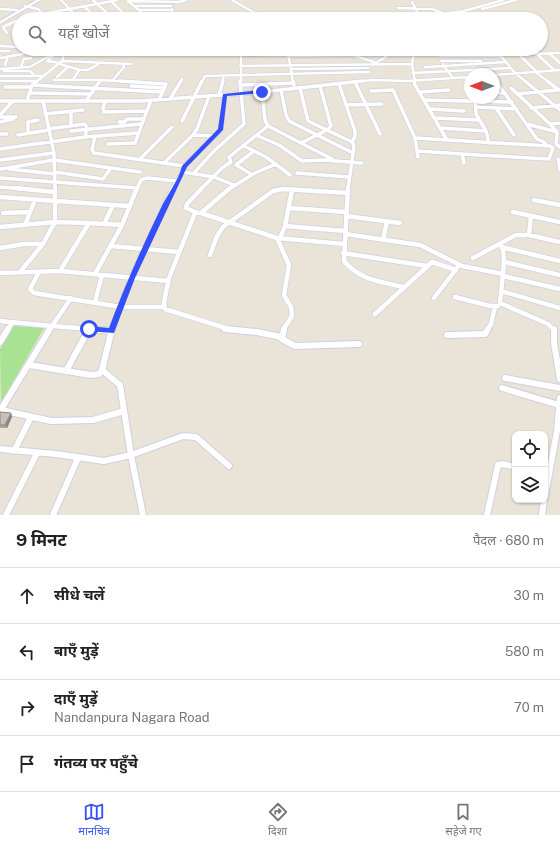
<!DOCTYPE html>
<html lang="hi">
<head>
<meta charset="utf-8">
<style>
  :root { --surface:#fff; --page:#f2f2f2; --text:#222; --muted:#767676; --line:#e0e0e0; --accent:#3550fb }
  body { margin:0; font-family:"Public Sans","Noto Sans Devanagari",sans-serif; background:var(--page); color:var(--text) }
  .controls { position:absolute; right:12px; bottom:12px; display:grid; overflow:hidden; border-radius:8px; box-shadow:0 1px 3px #0004 }
  .controls button { width:36px; height:36px; display:grid; place-items:center; padding:0; border:0; border-bottom:1px solid var(--line); background:var(--surface); color:var(--text); font:20px sans-serif }
  .compass { position:absolute; left:464px; top:68px; width:36px; height:36px; border-radius:50%; background:var(--surface); box-shadow:0 1px 3px #0004; rotate:270deg }
  .stop { position:absolute; width:12px; height:12px; margin:-9px; border:3px solid #3550fb; border-radius:50%; background:#fff }
  .stop.end { background:#3550fb; border-color:#fff; box-shadow:0 1px 4px #0008 }
  .list { margin:0; padding:0; list-style:none }
  h2 { display:flex; justify-content:space-between; align-items:center; height:52px; margin:0; padding:0 16px; font-size:17px }
  h2 small { font-size:13px; font-weight:400; color:var(--muted) }
  .list li { display:grid; grid-template-columns:26px 1fr auto; gap:12px; align-items:center; box-sizing:border-box; height:56px; padding:0 16px; border-top:1px solid var(--line) }
  .list b { display:block; font-size:15px; white-space:nowrap }
  .list p { margin:0; font-size:13px; white-space:nowrap; color:var(--muted) }
  .list em { font-size:13px; font-style:normal; color:var(--muted) }
  .icon { flex:none; width:22px; height:22px; fill:none; stroke:currentColor; stroke-width:2; stroke-linecap:round; stroke-linejoin:round }
  .map { position:relative; flex:none; width:560px; height:515px; overflow:hidden }
  .search { position:absolute; background:var(--surface); box-shadow:0 1px 3px #0004; left:12px; right:12px; top:12px; height:44px; display:flex; align-items:center; gap:10px; box-sizing:border-box; padding:0 14px; border-radius:22px; color:var(--muted); font-size:15px }
  .sheet { height:276px; background:var(--surface) }
  nav { display:flex; justify-content:space-around; align-items:center; box-sizing:border-box; height:56px; border-top:1px solid var(--line); background:var(--surface); font-size:11px; color:var(--muted) }
  nav a { display:grid; justify-items:center; gap:2px }
  nav .on { color:var(--accent) }
  .map>svg:first-child { display:block }
</style>
</head>
<body>
<div class="map">
<svg width="560" height="515" viewBox="0 0 560 515">
  <rect width="100%" height="100%" fill="#eae3d8"/>
  <path fill="#aae294" d="M14,326L44,328L1,403L0,349Z"/>
  <g fill="none" stroke-linecap="round" stroke-linejoin="round">
    <defs>
      <path id="street-far3" d="M61,0L79,19
        M93,0L97,4L117,0
        M232,0L253,12L283,19
        M111,1L129,19
        M128,1L179,2L186,0
        M412,2L418,13
        M25,6L38,9L47,19
        M84,6L97,19
        M134,6H171
        M398,8L432,9L446,14
        M0,9L17,10
        M172,9V14L176,18
        M482,9L516,0
        M139,10H172
        M127,19L142,15L141,12L128,1
        M422,19V16L464,11L503,0
        M7,33L3,27L25,17L97,4L114,19
        M0,46L19,47
        M62,49L65,51L62,61L131,64
        M348,49L396,51
        M0,51H9
        M422,51H515
        M404,52L414,53L412,64
        M34,53L63,54
        M288,53L293,82
        M536,53L554,70
        M549,53L560,63
        M54,55L47,61L61,63
        M240,55L288,54
        M288,56L353,55L374,62
        M440,56H498L502,57L506,62
        M0,58L23,54L27,49
        M441,61H481
        M376,63L395,51
        M60,64C76,68 85,76 99,63
        M5,65L8,56
        M240,66L412,64L415,82
        M21,67L24,59L31,58
        M425,67L444,66L443,64
        M0,69L30,67L61,49
        M291,69L368,68
        M4,71H30L35,76
        M535,72L549,82
        M537,72L518,54L560,53
        M413,73L510,68
        M494,75L560,70
        M0,76H42
        M57,77L69,66
        M465,77L468,82
        M453,78L444,66L506,62L515,73L526,82
        M494,79L496,82
        M54,80H101L136,82
        M73,80L79,70
        M0,81H36
        M112,81L124,67L123,64
        M36,82L62,61
        M99,82L101,80
        M180,82L182,79
        M202,82L205,76L369,72
        M222,82L224,76
        M241,82V51L333,50L353,55
        M353,82L373,80L407,81L470,77"/>
      <path id="street-far2" d="M119,81L166,84L159,100
        M293,81L294,85
        M414,81L415,85L447,140
        M467,81L470,87
        M496,81L537,139L544,142L547,146
        M525,81L560,110
        M547,81L559,90
        M355,82L380,134
        M339,84L355,131V136L352,142
        M32,85L162,92
        M241,85L294,83
        M131,86L164,88
        M5,87H31
        M300,88L308,121L352,142L354,146L348,189
        M511,88L550,124
        M281,90L286,115L289,121L353,153
        M371,91L393,90L415,138L418,157
        M420,92L449,90
        M31,93L91,94
        M494,93H505
        M517,94L558,90
        M219,95L223,81
        M170,99L181,81
        M424,100L512,102
        M475,100L476,114L486,131L489,143
        M0,101H140L262,92L362,81
        M27,101L32,85L37,81
        M43,101L54,153L55,189
        M86,101L100,81
        M105,102L103,108L104,112L146,111
        M346,105L382,104
        M476,107L517,109
        M496,108L514,135
        M531,108L560,105
        M430,109L464,111
        M71,111V125
        M45,114L83,110
        M0,115L13,101
        M0,117H16
        M435,118L479,120
        M182,121L202,81
        M0,122L13,119
        M119,122H124L127,119H143
        M560,123L550,124L557,132L556,144L560,147
        M527,124L557,132
        M268,126L332,159
        M440,128L486,131
        M48,129L85,124L87,128L85,137
        M71,131L141,124
        M28,133V122L38,120
        M0,134H7
        M18,135L49,130
        M193,135L215,136
        M95,136L92,150L94,153L184,166V169L173,189
        M258,136L279,145L302,161L323,160L362,163
        M415,138L550,146L553,148L549,159L462,154L464,163
        M301,143L327,130L331,126L320,86
        M108,144L135,143L151,100
        M244,146L266,157L290,175
        M0,149L85,137L138,133
        M418,151L462,154
        M140,159L172,127
        M558,159L560,170
        M0,160L54,153
        M164,163L193,135L197,129L209,96
        M184,166L221,130L225,94
        M1,169L54,160L140,172
        M9,169L55,174
        M55,172L103,179L111,168
        M183,172L214,177L234,185
        M194,173L213,152L244,124L240,81
        M297,173L349,177
        M251,174L236,165L254,151
        M0,178L137,188
        M0,187L26,189
        M137,189L141,180L147,178L177,181
        M201,189L222,168L231,162L229,157L268,126L265,120L262,92
        M229,189L255,173L276,164
        M281,189H289"/>
      <path id="street-far1" d="M15,188L54,192
        M348,188L344,261C359,280 382,282 404,287
        M0,197L113,205L104,224
        M534,200L560,205
        M113,205L130,206
        M289,208L346,212
        M513,212L560,222
        M3,213L30,212
        M198,213L186,208L187,204L202,188
        M201,213L230,188
        M346,216L400,223
        M89,223L122,225
        M25,225L35,200
        M285,226L345,231
        M0,227L55,222L89,223L60,271
        M345,234L420,245L462,266L503,274
        M529,235L531,216
        M277,238L289,265L284,295L291,307L292,316L283,330
        M280,238L285,226L292,190
        M383,240L387,221
        M111,246L179,252
        M501,247L560,261
        M0,248L24,244H43
        M503,248L504,262L500,303L548,324L554,330
        M343,253L427,266
        M210,255L217,236L223,227L273,191L283,189L348,193
        M473,258L516,235H529L560,242
        M504,262L560,275
        M20,272L43,244L55,222V188
        M39,272L30,289L34,293L121,307H164
        M0,273L60,271L168,281
        M95,274L122,225L137,188
        M503,276L560,289
        M501,291L560,308
        M455,297L490,306H498
        M71,298L52,326L103,330
        M434,298L457,268
        M95,302L102,275
        M375,314L432,262L456,270
        M0,321L52,326L49,330
        M7,330L12,323
        M88,330L89,329
        M111,330L131,278L173,188
        M232,330L165,309L164,302L169,278L195,213H201L277,238L344,244
        M487,330L491,324L495,307"/>
      <path id="street" d="M91,329L111,331
        M225,329L257,332L281,337
        M284,329L282,339L295,346L359,344
        M554,329V343L560,379
        M447,335L485,334L488,329
        M0,342L8,329
        M29,365L91,375L99,374L102,370L112,329
        M102,370L120,385L131,455L143,515
        M66,371L89,329
        M505,378L560,388
        M502,388L559,405
        M1,410L51,421L93,420L124,411
        M0,411L50,329
        M0,449L56,454L104,461L131,455L183,436L196,437L229,466
        M14,451L31,417
        M545,496L557,431L560,398
        M6,515L37,453
        M53,515L78,458
        M487,515L498,465L503,464L515,467
        M542,515L544,500"/>
      <path id="secondary" d="M36,0H41L0,24V21Z"/>
    </defs>
    <use href="#street-far3" stroke="#ced0e1" stroke-width="3.5"/>
    <use href="#street-far2" stroke="#ced0e1" stroke-width="5"/>
    <use href="#street-far1" stroke="#ced0e1" stroke-width="6"/>
    <use href="#street" stroke="#ced0e1" stroke-width="8"/>
    <use href="#secondary" stroke="#ced0e1" stroke-width="2"/>
    <use href="#street-far3" stroke="#fff" stroke-width="2.5"/>
    <use href="#street-far2" stroke="#fff" stroke-width="3.5"/>
    <use href="#street-far1" stroke="#fff" stroke-width="4.5"/>
    <use href="#street" stroke="#fff" stroke-width="6"/>
    <use href="#secondary" fill="#fff" fill-rule="evenodd"/>
  </g>
  <path fill="#a9a59e" d="M0,412L11,413L12,417L7,428H0Z"/>
  <path fill="#8a8681" d="M11,413L12,417L7,428L5,425Z"/>
  <path fill="#c5c0b8" stroke="#8a8681" d="M0,412L11,413L5,425H0Z"/>
  <path fill="#3550fb" d="M262,90L264,93L227,96L223,130L187,167L135,278L114,333L86,331V327L89,326L109,328C124,288 141,249 160,210C166,196 178,182 182,166L218,129L223,94Z"/>
</svg>
<div class="controls">
<button><svg class="icon" aria-label="locate" viewBox="0 0 24 24"><circle cx="12" cy="12" r="6"/><path d="M12 2v4M12 18v4M2 12h4M18 12h4"/></svg></button>
<button><svg class="icon" aria-label="layers" viewBox="0 0 24 24"><path d="M12 4l9 5-9 5-9-5zM3 14l9 5 9-5"/></svg></button>
</div>
<svg class="compass" viewBox="-18 -18 36 36"><path d="M0-13l5 13h-10z" fill="#e53935"/><path d="M0 13l5-13h-10z" fill="#767676"/></svg>
<div class="stop" style="left:89px;top:329px"></div>
<div class="stop end" style="left:262px;top:92px"></div>
<div class="search"><svg class="icon" aria-label="search" viewBox="0 0 24 24"><circle cx="10" cy="10" r="6"/><path d="M15 15l6 6"/></svg>यहाँ खोजें</div>
</div>
<section class="sheet">
<h2>9 मिनट<small>पैदल · 680 m</small></h2>
<ul class="list">
<li><svg class="icon" aria-label="ahead" viewBox="0 0 24 24"><path d="M12 20V5M6 11l6-6 6 6"/></svg><div><b>सीधे चलें</b></div><em>30 m</em></li>
<li><svg class="icon" aria-label="left" viewBox="0 0 24 24"><path d="M17 20v-9H6M10 6l-5 5 5 5"/></svg><div><b>बाएँ मुड़ें</b></div><em>580 m</em></li>
<li><svg class="icon" aria-label="right" viewBox="0 0 24 24"><path d="M7 20v-9h11M14 6l5 5-5 5"/></svg><div><b>दाएँ मुड़ें</b><p>Nandanpura Nagara Road</p></div><em>70 m</em></li>
<li><svg class="icon" aria-label="arrive" viewBox="0 0 24 24"><path d="M6 21V4h12l-3 4 3 4H6"/></svg><div><b>गंतव्य पर पहुँचे</b></div></li>
</ul>
</section>
<nav>
<a class="on"><svg class="icon" aria-label="map" viewBox="0 0 24 24"><path d="M3 6l6-2 6 2 6-2v14l-6 2-6-2-6 2zM9 4v14M15 6v14"/></svg>मानचित्र</a>
<a><svg class="icon" aria-label="directions" viewBox="0 0 24 24"><path d="M12 3l9 9-9 9-9-9zM9 14v-3h6M13 9l2 2-2 2"/></svg>दिशा</a>
<a><svg class="icon" aria-label="saved" viewBox="0 0 24 24"><path d="M7 4h10v16l-5-4-5 4z"/></svg>सहेजे गए</a>
</nav>
</body>
</html>
